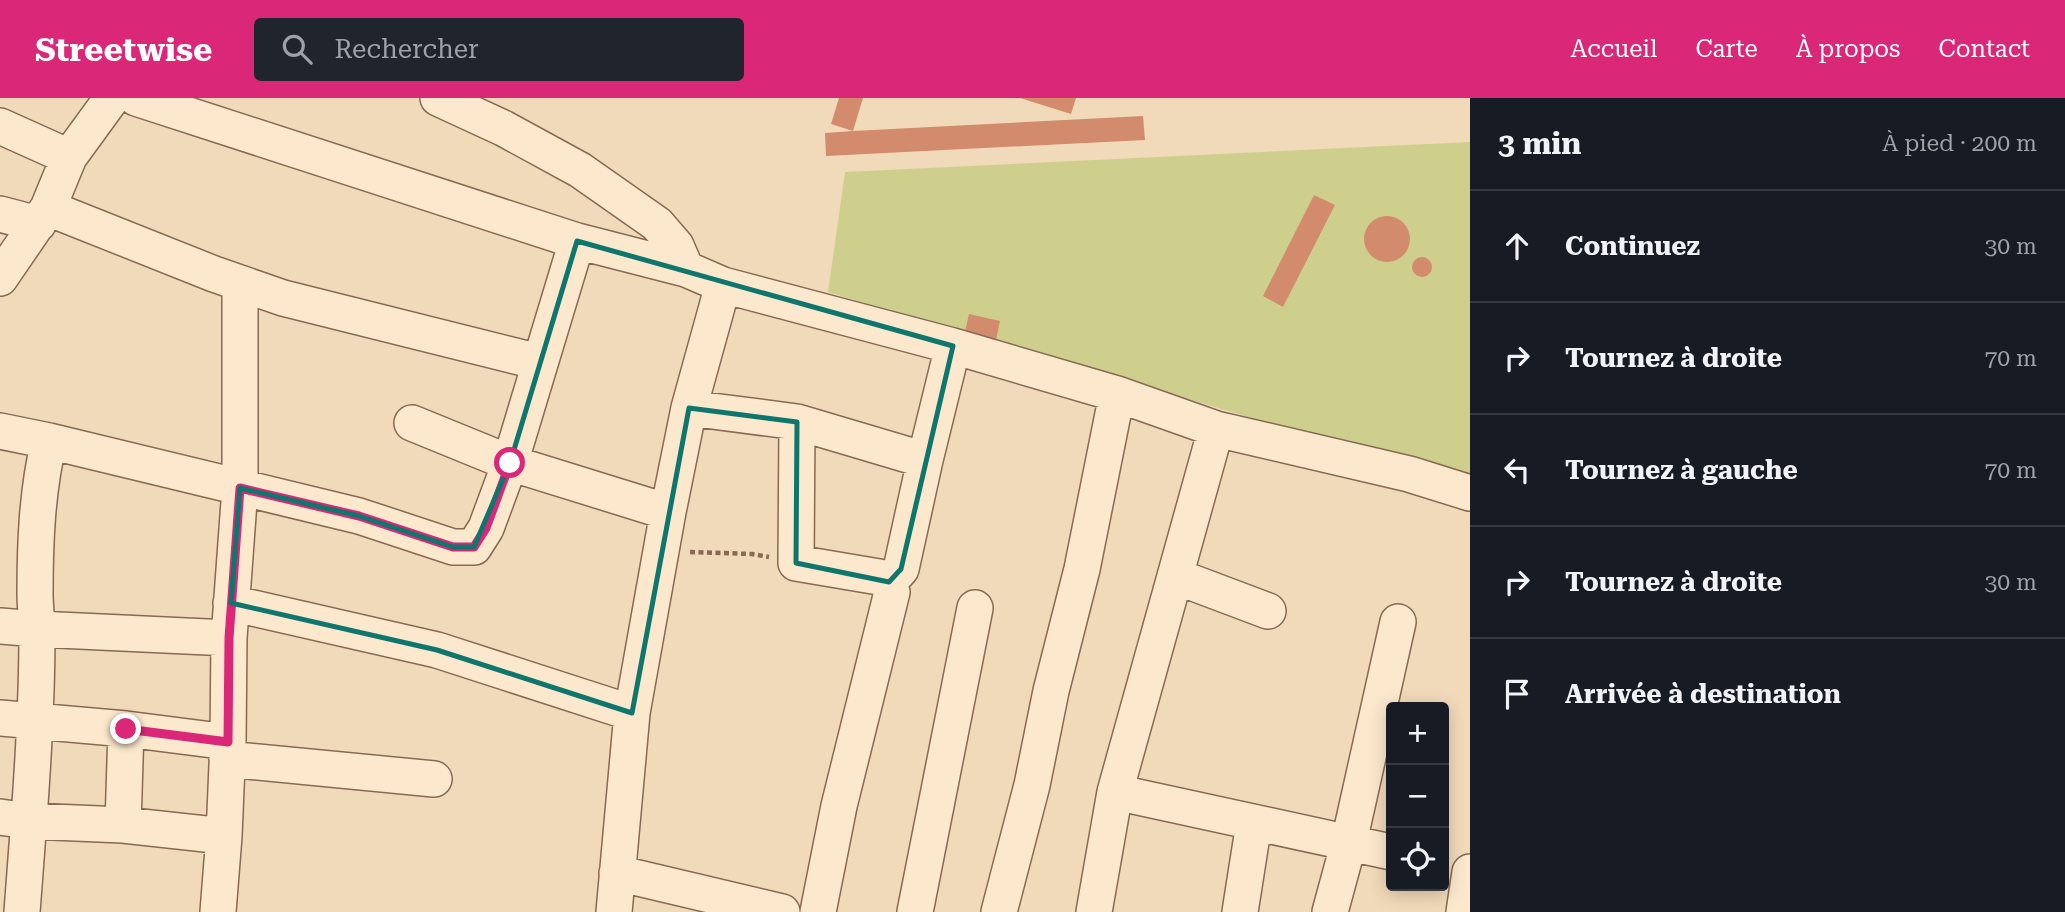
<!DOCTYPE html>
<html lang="fr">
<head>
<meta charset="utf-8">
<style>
  :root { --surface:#171b24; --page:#20242c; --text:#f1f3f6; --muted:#9ea1a6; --line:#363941; --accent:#db2777 }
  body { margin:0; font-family:"Roboto Serif",serif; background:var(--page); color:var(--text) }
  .controls { position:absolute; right:21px; bottom:21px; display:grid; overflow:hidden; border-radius:7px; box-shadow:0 4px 18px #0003 }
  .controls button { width:63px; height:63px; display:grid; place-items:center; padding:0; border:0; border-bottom:2px solid var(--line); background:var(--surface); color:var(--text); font:35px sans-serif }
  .stop { position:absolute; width:21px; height:21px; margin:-16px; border:5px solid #db2777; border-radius:50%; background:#fff }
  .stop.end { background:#db2777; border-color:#fff; box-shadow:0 2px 7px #0008 }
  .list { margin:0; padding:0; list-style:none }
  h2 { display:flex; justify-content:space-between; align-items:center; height:91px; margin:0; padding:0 28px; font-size:30px }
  h2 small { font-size:23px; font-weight:400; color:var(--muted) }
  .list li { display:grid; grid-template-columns:46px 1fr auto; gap:21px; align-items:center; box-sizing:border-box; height:112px; padding:0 28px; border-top:2px solid var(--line) }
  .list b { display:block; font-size:26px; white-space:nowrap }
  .list em { font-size:23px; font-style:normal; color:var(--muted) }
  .icon { flex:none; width:38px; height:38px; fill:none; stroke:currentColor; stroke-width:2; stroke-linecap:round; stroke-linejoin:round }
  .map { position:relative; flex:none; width:1470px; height:814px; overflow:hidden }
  header { display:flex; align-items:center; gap:42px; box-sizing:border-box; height:98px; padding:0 35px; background:var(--accent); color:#fff }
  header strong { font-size:33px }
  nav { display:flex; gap:38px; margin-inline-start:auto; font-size:24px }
  .search { width:490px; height:63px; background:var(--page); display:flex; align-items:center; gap:18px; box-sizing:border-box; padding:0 24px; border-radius:7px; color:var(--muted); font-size:26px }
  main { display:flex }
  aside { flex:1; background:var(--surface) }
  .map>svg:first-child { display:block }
</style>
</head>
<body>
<header>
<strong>Streetwise</strong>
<div class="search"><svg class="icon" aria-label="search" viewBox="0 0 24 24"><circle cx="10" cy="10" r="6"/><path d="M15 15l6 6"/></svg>Rechercher</div>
<nav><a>Accueil</a><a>Carte</a><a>À propos</a><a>Contact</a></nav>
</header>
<main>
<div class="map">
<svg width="1470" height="814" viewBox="0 0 1470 814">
  <rect width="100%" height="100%" fill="#f1dab9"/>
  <path fill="#cfcf8d" d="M1470,44V385L828,194L845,74Z"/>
  <path fill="#d28b6c" d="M839,0H863L853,33L1143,18L1145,42L826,58L825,35L853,33L831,26Z
    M1020,0H1076L1071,16Z
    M1314,97L1335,107L1283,209L1263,198Z
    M1364 141a23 23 0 1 1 46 0a23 23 0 1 1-46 0Z
    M1412 169a10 10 0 1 1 20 0a10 10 0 1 1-20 0Z
    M969,216L1000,223L996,242L965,234Z"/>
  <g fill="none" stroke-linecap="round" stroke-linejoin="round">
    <defs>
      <path id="minor" d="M136,0L577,143L686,171L723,187L953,248L1117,296L1216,331L1409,376L1470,395
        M438,0L503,30L580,72L657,126L676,148L686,171
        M0,28L69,59
        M48,110L214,176L283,200L539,264
        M0,116L38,126
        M0,180L48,110L69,59L112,0
        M689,310L797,324L925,362L953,248
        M797,324L796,465L879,479L889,484L892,494L839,708L818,814
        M412,325L510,365L668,414
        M0,333L49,343L359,418L453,449H474L486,430L510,365L577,143
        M1175,478L1268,513
        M889,484L901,471L925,362
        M231,505L437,552L632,615
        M0,528L37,531L229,540
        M0,620L126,631L228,644
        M227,661L434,681
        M1115,694L1391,754
        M0,719L29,723L123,727L224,738
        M123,727L126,631
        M617,775L782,814
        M22,814C29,721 37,627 37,533C37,521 35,508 35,496C35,444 37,393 49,343
        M218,814L224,738L228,644L229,540L240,390V185
        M614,814L632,615L668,414L689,310L723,187
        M915,814L975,510
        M999,814L1032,687L1051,593L1082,471L1117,296
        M1094,814L1115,694L1216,331
        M1240,814L1254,725
        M1330,814L1349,744L1398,524
        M1464,814L1470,774"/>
    </defs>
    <use href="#minor" stroke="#886953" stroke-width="38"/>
    <path stroke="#886953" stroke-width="4.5" stroke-dasharray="5 3.5" stroke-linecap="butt" d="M690,454L752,456L769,459"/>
    <use href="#minor" stroke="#fce8cd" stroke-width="35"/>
  </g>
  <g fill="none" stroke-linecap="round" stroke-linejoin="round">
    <path stroke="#db2777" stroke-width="9" d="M126,631L228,644L229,540L240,390L359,418L453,449H474L486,430L510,365"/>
  </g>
  <path fill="none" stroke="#0f766e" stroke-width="5" stroke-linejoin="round" d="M577,143L953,248L901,471L889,484L796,465L797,324L689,310L632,615L437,552L231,505L240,390L359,418L453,449H474L510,365Z"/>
</svg>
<div class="controls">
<button>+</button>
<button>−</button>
<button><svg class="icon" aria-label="locate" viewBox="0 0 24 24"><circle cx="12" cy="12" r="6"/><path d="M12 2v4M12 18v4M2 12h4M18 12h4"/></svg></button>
</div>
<div class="stop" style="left:510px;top:365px"></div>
<div class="stop end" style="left:126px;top:631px"></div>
</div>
<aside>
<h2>3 min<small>À pied · 200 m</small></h2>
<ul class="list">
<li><svg class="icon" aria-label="ahead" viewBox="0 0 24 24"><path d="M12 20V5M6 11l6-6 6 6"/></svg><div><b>Continuez</b></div><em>30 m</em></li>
<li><svg class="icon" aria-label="right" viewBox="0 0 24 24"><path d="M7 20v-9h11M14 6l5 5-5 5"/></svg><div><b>Tournez à droite</b></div><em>70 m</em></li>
<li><svg class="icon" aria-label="left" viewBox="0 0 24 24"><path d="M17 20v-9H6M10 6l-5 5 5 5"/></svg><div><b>Tournez à gauche</b></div><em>70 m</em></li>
<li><svg class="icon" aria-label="right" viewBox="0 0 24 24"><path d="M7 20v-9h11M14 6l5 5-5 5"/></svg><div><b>Tournez à droite</b></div><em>30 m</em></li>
<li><svg class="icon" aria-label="arrive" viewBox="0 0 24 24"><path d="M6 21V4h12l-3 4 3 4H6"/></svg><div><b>Arrivée à destination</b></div></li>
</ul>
</aside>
</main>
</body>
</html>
